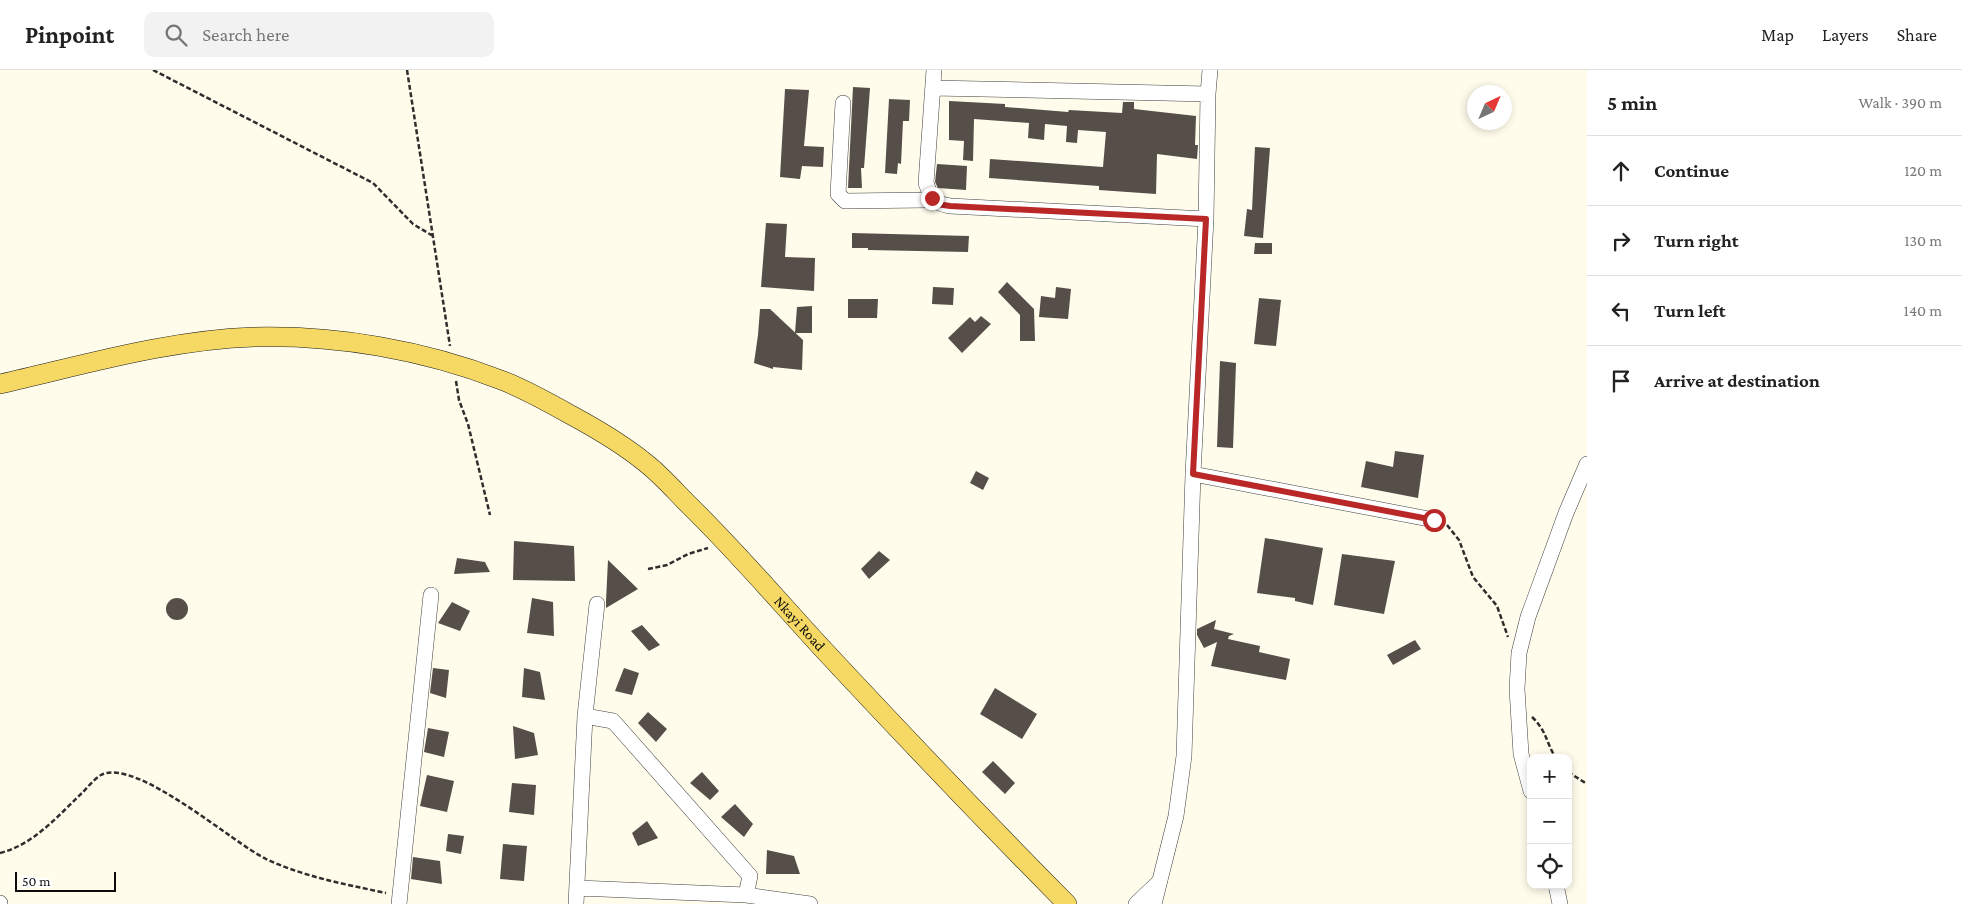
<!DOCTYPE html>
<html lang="en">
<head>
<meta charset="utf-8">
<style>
  :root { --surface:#fff; --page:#f2f2f2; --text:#222; --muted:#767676; --line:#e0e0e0 }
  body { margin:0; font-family:"Crimson Pro",serif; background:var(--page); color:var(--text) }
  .controls { position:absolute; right:15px; bottom:15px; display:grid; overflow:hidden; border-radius:10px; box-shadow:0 2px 8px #0003 }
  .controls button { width:45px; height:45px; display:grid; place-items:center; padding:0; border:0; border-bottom:1px solid var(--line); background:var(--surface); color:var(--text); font:25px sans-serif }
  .compass { position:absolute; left:1467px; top:15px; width:45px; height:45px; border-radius:50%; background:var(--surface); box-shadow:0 2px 8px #0003; rotate:44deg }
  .scale { position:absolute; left:15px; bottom:12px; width:101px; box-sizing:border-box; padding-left:5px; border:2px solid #0c0c0c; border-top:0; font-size:14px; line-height:18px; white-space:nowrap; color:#0c0c0c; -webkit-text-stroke:4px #fff; paint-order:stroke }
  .stop { position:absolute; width:15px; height:15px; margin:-11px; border:4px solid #b92727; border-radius:50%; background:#fff }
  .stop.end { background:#b92727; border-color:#fff; box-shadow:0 1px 5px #0008 }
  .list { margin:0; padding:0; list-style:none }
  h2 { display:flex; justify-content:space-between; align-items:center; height:65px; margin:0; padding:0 20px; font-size:21px }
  h2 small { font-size:16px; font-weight:400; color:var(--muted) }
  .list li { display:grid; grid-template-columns:32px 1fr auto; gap:15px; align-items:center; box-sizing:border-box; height:70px; padding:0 20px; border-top:1px solid var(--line) }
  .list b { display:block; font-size:19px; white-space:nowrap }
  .list em { font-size:16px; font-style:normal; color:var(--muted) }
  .icon { flex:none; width:28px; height:28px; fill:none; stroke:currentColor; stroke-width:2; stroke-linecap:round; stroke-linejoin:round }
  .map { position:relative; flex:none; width:1587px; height:834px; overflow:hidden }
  header { display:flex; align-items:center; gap:30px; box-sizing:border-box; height:70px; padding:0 25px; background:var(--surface); border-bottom:1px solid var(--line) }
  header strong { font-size:24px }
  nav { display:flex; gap:28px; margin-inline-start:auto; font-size:18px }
  .search { width:350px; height:45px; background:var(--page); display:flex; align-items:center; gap:12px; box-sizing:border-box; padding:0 18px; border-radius:10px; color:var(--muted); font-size:19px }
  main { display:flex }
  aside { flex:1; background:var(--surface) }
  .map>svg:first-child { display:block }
</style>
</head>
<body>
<header>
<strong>Pinpoint</strong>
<div class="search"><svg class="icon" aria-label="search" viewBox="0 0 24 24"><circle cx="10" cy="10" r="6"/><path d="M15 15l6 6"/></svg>Search here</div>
<nav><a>Map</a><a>Layers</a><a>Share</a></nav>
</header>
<main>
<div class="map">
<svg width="1587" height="834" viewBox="0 0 1587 834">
  <rect width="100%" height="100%" fill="#fffcec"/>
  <path fill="#554e49" d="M853,17L870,18L864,98H861L862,118H848Z
    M785,19L809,20L804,76L824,77L823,97L802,96L800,109L780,107Z
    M889,29L910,30L909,51H903L901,94L898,93L897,104L885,103Z
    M949,31L1005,34V37L1068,42L1069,40L1122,43L1123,32H1134V39L1196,46L1195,75H1198L1197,89L1157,84L1156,124L1099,120V116L989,108L990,89L1103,97L1106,62L1078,60L1077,73L1066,72L1067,56L1045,54L1044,70L1028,68L1029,53L974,49L973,91L963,90L964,71L949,70Z
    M1255,77L1270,78L1263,168L1244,166L1247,139L1252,140Z
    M937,94L967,96L966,120L938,118L935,112Z
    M766,153L787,154L785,187L815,188L814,221L761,217Z
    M852,163L969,166L968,182L868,180V178H852Z
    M1255,173H1272V184H1254Z
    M1007,212L1034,239L1035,271H1020V245L998,222Z
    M933,217L954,218L953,235L932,234Z
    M1056,217L1071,219L1068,249L1039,247L1041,226L1055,228Z
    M1259,228L1281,230L1276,276L1254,274Z
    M848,229H878L877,248H848Z
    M812,236V263H795L797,237Z
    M760,239H770L803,270L802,300L773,297V299L754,293L758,265Z
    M981,246L991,254L962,283L948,268L970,247L975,252Z
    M1220,291L1236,293L1233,378L1217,377Z
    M1395,381L1424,385L1418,428L1361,417L1366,391L1393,397Z
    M976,401L989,408L983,420L970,413Z
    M1265,468L1323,478L1313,535L1295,531V528L1257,523Z
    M514,471L574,476L575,511L513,510Z
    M879,481L890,490L869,509L861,499Z
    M1342,484L1395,491L1384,544L1334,535Z
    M457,488L485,492L490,502L454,504Z
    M608,490L638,519L606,538V531Z
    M166 539a11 11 0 1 1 22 0a11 11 0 1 1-22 0Z
    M532,528L553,532L554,566L527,563Z
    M452,532L470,541L460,561L438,553Z
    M1216,550L1214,559L1234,564L1229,566L1228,569L1260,576L1259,582L1290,589L1286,610L1211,596L1217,572L1204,578L1197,565V559Z
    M642,555L660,575L649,581L631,561Z
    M1415,570L1421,579L1393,595L1387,585Z
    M433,598L449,600L446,628L430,623Z
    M524,598L540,602L545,630L522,627Z
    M624,598L639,603L632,625L615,621Z
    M995,618L1037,644L1022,669L980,644Z
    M648,642L667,659L656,672L638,653Z
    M513,656L534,663L538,685L515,689Z
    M428,658L449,662L444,687L424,682Z
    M993,691L1015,713L1005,724L982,702Z
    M702,702L719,721L710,730L690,713Z
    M427,705L454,711L447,742L420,736Z
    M512,713L536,715L534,745L509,742Z
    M735,734L753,754L744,767L721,747Z
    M647,751L658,768L638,776L632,763Z
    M448,764L464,766L461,784L446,781Z
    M503,774L527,776L524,811L500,809Z
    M767,780L794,786L800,804H766Z
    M413,787L440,791L442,814L411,809Z"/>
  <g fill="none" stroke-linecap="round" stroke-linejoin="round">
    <defs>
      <path id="minor" d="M934,0L926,113C932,130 933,133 950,136L1206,149
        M933,18L1208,24
        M843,33L838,124L845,131L926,130L932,128
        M1193,404L1434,450
        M585,646L613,651L750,806L746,825
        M1531,721L1521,684L1517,619L1519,583L1528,547L1566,443L1587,394
        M1556,815L1560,834
        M578,818L746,825L810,834
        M0,833V834
        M399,834L431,525
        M576,834L585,646L597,534
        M1136,834L1159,812
        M1154,834L1176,746L1184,686L1193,404L1206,149L1208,24L1210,0"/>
      <g id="major">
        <path id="s1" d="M0,314C84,295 167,270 254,267C337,265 424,280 501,310C525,319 548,332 571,345C597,359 624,375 647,394C662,406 675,421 689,435C735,480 777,529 821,577C902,664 984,750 1067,834"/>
      </g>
    </defs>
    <use href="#minor" stroke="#3f3f3f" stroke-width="16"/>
    <use href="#major" stroke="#1d1d1d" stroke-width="20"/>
    <path stroke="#2e2e2e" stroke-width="2.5" stroke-dasharray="5 2.5" stroke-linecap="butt" d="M153,0L373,113L413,154L433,166
      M407,0L450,276
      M456,311L459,330L468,354L490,445
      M1447,455L1459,470L1473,507L1497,536L1508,567
      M648,499L667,495L688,484L708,478
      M1532,647C1547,661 1546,673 1556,688
      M1568,702L1587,714
      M0,783C33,775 58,746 82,723C87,718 94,709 101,705C136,687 233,773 266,789C305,807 344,814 386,823"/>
    <use href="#minor" stroke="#fff" stroke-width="15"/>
    <use href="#major" stroke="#f6d964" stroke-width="19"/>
  </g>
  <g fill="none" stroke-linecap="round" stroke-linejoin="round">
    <path stroke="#b92727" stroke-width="6" d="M932,128L937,134L950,136L1206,149L1193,404L1434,450"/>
  </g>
  <g text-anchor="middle" stroke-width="5" stroke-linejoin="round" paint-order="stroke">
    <g font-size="15" fill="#0c0c0c" stroke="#fff">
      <text dy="5" stroke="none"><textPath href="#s1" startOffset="901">Nkayi Road</textPath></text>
    </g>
  </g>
</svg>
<div class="controls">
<button>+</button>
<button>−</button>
<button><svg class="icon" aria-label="locate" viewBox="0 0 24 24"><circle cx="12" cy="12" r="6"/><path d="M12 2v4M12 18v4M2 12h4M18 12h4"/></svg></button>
</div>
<svg class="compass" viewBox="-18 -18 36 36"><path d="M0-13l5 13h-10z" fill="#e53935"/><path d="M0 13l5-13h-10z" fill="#767676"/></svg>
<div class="scale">50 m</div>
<div class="stop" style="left:1434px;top:450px"></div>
<div class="stop end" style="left:932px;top:128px"></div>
</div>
<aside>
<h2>5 min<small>Walk · 390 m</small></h2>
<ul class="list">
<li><svg class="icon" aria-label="ahead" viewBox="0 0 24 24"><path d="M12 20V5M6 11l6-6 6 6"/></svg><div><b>Continue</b></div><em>120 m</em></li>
<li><svg class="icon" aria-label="right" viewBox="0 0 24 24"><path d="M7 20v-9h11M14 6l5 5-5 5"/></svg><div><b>Turn right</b></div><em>130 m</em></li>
<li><svg class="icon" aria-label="left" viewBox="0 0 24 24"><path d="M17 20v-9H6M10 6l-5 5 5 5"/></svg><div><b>Turn left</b></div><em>140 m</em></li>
<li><svg class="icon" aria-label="arrive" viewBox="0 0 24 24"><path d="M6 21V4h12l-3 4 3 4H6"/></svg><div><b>Arrive at destination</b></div></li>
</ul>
</aside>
</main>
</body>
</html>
